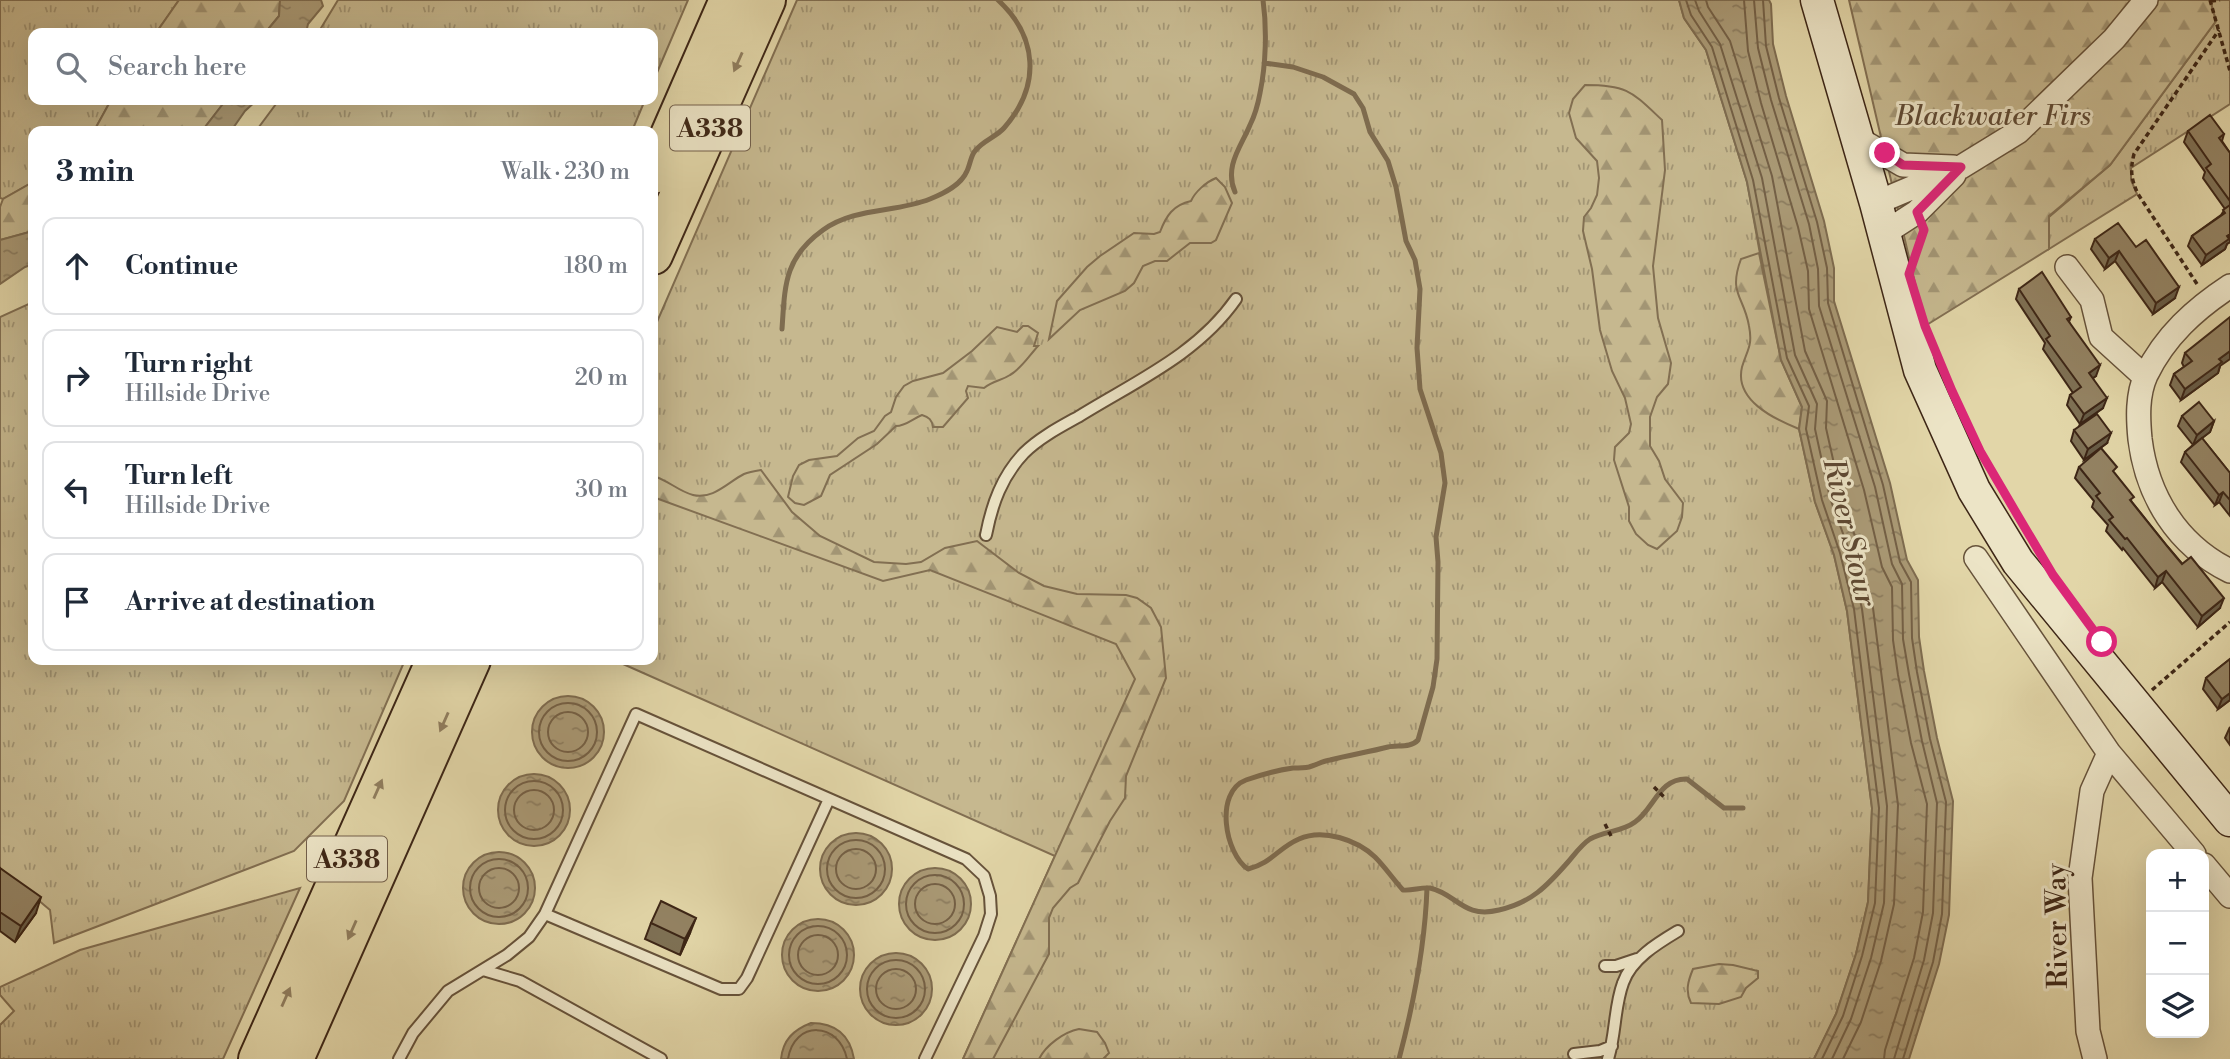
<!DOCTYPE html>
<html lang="en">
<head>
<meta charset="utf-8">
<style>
  :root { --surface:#fff; --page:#f2f2f3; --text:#1f2937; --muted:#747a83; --line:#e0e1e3 }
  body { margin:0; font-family:"Libre Bodoni",serif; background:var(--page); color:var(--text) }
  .controls { position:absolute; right:21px; bottom:21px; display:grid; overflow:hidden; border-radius:14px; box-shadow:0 7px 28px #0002 }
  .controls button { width:63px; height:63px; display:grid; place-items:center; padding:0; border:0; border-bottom:2px solid var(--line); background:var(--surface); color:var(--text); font:35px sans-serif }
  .stop { position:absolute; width:21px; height:21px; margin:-16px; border:5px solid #db2777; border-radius:50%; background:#fff }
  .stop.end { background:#db2777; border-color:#fff; box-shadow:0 2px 7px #0008 }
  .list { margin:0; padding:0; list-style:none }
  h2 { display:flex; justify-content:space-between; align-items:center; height:91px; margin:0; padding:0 28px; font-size:30px }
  h2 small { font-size:23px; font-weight:400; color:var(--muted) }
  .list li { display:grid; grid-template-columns:46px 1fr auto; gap:21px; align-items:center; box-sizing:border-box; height:98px; margin:0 14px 14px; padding:0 14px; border:2px solid var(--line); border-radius:14px }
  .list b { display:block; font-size:26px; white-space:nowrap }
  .list p { margin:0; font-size:23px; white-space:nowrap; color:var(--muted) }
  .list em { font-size:23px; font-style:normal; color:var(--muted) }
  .icon { flex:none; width:38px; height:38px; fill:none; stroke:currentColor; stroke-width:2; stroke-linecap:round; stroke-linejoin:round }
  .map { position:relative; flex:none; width:2230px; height:1059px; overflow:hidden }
  .search { position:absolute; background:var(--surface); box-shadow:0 7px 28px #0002; left:28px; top:28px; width:630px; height:77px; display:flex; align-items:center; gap:18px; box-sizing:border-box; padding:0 24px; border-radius:14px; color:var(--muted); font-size:26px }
  .panel { position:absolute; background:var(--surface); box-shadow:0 7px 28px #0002; left:28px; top:126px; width:630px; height:539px; border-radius:14px }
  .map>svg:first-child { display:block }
</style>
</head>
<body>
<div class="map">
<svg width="2230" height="1059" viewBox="0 0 2230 1059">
  <defs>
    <pattern id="grass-tufts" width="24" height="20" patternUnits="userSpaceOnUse" patternTransform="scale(1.75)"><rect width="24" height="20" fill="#c6b88f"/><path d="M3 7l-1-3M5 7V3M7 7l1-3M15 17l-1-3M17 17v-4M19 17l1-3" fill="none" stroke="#a29574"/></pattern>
    <pattern id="forest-firs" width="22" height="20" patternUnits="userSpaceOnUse" patternTransform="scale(1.75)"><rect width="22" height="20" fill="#c6b88f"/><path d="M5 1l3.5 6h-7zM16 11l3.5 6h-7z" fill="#a29574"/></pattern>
    <pattern id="water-ripples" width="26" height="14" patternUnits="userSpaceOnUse" patternTransform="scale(1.75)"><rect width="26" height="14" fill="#aa9a76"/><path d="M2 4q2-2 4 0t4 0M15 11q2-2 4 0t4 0" fill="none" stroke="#8c7d60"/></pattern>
  </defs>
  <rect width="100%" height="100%" fill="#e2d6a8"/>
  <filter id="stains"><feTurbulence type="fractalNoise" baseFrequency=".00286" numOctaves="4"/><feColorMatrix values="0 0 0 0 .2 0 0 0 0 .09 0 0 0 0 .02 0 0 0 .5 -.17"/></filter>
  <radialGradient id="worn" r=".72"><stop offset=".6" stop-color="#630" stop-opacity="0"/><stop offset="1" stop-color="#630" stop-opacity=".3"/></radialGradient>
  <path fill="url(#grass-tufts)" stroke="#826f52" stroke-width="2" d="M0,0H179L156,33H33V100H111L94,131H33V182L3,199L0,198Z
    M338,0H688L653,82V33H318Z
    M797,0H1679L1684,18L1706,50L1747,182L1768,298L1802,407L1799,429L1815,502L1834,555L1847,611L1857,691L1872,808L1868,902L1856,954L1836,1014L1814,1059H963L1055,856L614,660H653V331Z
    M2210,0H2230V104L2131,168V180L2137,194L2049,249V217L2110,165L2216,21Z
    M279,100H645L632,131H256Z
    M33,302V660H405L344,801L294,851L54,943L50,910L0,868V317Z
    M300,888L223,1059H0V1025L14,1011L0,995V987L80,950Z"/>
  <path fill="url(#forest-firs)" stroke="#826f52" stroke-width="2" d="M179,0H280L279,16L265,33H156Z
    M1849,0H2210L2216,21L2110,165L2049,216V249L1925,326Z
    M1585,85C1628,85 1632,92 1662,120L1665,170L1653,266L1658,318L1671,363L1668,384L1657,397L1650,417V446L1659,461L1665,479L1683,503L1682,517L1677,531L1657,549L1648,545L1636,534L1629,521V507L1614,460L1615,447L1629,433L1631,424L1625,398L1612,371L1600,330L1592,269L1583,231L1584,217L1591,208L1597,195L1599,178L1597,161L1576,138L1569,113L1573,99Z
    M111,100H226L202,131H94Z
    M1216,178L1225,187L1232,203L1216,240L1211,243H1190L1167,261H1155L1143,266L1134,283L1125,291L1080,310L1049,339L1057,301L1087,267L1100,256L1134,233L1154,234L1160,232C1166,216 1173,205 1191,201C1195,192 1206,182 1216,178Z
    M33,182V231L0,240V207L3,199Z
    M1759,253L1781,360L1802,407L1799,429C1774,419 1734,400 1742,367C1747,350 1753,346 1749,326C1744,296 1728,294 1741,259Z
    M1023,326H1028L1038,333L1034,346H1038C1029,356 1021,369 1010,375C1001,381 994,380 984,388L968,386L966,391L968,398L943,427H933C932,420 929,417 922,415C912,419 906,426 896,426L877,444L830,475L821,496L804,505L795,503L788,497L793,476L799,465L809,460L837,456L858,438L874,431L885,416L891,412L896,397L904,386L913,381L943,373L972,351L997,327L1017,332Z
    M761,470L792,512L820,536L874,562L906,564L921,562L945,548L977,541L1019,573L1044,586L1077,594L1126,595L1137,598L1151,608L1161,627L1166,678L1126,776L1125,798L1110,821L1078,883L1070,888L1053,908L1049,918V954L993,1059H963L1135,679L1116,644L930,570L883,581L653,497V476C668,480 678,491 693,495C713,500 728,482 744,474C749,472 755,471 761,470Z
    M1719,964L1733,965L1758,971V978L1746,988L1741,997L1719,1004L1691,1003C1685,991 1688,981 1693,969Z
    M1079,1029L1097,1032L1105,1043L1109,1053L1103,1059H1039C1046,1045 1064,1032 1079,1029Z"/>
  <path fill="url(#water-ripples)" stroke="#7e6c50" stroke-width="2" d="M280,0H321L323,6L308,24L306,33H265L279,16Z
    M1679,0H1769L1771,4L1773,44L1786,96L1824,221L1834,268V301L1890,483L1907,560L1918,580L1919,637L1924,671L1937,738L1953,801L1949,915L1939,964L1909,1059H1814L1836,1014L1856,954L1868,902L1872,808L1857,691L1847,611L1834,555L1815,502L1799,429L1802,407L1781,360L1747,182L1706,50L1684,18Z
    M226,100H257L245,111L231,131H202Z
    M33,231V264L25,267L0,284V240Z
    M532 732a36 36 0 1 1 72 0a36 36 0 1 1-72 0Z
    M498 810a36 36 0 1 1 72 0a36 36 0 1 1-72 0Z
    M820 869a36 36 0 1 1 72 0a36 36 0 1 1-72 0Z
    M463 888a36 36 0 1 1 72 0a36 36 0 1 1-72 0Z
    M899 904a36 36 0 1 1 72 0a36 36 0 1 1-72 0Z
    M782 955a36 36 0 1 1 72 0a36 36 0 1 1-72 0Z
    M860 989a36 36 0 1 1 72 0a36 36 0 1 1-72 0Z
    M811,1023C835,1023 850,1035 854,1059H781C783,1040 793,1030 811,1023Z"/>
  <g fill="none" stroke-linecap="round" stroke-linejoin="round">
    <path stroke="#746046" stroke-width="2" d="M1686,0L1691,15L1712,47L1753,180L1787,358L1809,406L1806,429L1822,500L1840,553L1854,609L1864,690L1879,808L1875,903L1862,956L1843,1016L1822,1059
      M1695,0L1699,11L1720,44L1762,178L1795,355L1817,404L1815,429L1830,498L1849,550L1862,609L1887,806L1884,903L1871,958L1851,1019L1832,1059
      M1706,0L1708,7L1730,41L1772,176L1805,351L1827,401L1826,428L1841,495L1859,548L1873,608L1898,805L1894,904L1881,961L1861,1022L1843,1059
      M1744,0L1748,51L1761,103L1798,227L1808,271L1809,309L1864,490L1882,567L1892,587L1893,640L1898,675L1911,743L1927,804L1923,912L1914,958L1885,1050L1884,1059
      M1754,0L1758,48L1771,100L1809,224L1818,269L1819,306L1875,487L1892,564L1902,584L1903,639L1909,674L1922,741L1937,803L1933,913L1924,960L1894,1059
      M1763,0L1766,46L1779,98L1817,222L1827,268L1828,303L1883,485L1900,562L1911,582L1912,638L1917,672L1930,739L1946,802L1942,914L1933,962L1903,1059
      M539 732a29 29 0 1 1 58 0a29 29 0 1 1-58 0Z
      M548 732a20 20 0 1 1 40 0a20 20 0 1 1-40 0Z
      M505 810a29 29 0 1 1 58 0a29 29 0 1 1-58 0Z
      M514 810a20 20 0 1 1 40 0a20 20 0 1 1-40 0Z
      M827 869a29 29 0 1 1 58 0a29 29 0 1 1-58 0Z
      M836 869a20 20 0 1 1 40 0a20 20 0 1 1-40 0Z
      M470 888a29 29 0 1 1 58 0a29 29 0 1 1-58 0Z
      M479 888a20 20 0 1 1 40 0a20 20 0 1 1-40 0Z
      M906 904a29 29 0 1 1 58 0a29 29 0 1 1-58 0Z
      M915 904a20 20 0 1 1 40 0a20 20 0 1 1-40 0Z
      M789 955a29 29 0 1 1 58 0a29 29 0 1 1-58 0Z
      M798 955a20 20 0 1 1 40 0a20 20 0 1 1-40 0Z
      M867 989a29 29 0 1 1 58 0a29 29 0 1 1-58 0Z
      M876 989a20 20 0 1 1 40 0a20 20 0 1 1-40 0Z
      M788,1059C794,1020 839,1021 847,1059"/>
    <path stroke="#7e6c50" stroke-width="5" d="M1264,63L1293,67L1323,77L1354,94L1363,108L1370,132L1388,161L1396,187L1406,241L1415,260L1420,289L1417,348L1420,389L1441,453L1445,483L1436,537L1438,562L1437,659L1433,687L1418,740C1411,748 1398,745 1388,747C1369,752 1349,755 1330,760C1323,761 1316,765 1309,767C1304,768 1298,768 1293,768C1278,770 1260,775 1246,780C1214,792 1225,854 1248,869C1272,863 1278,848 1299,839C1323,828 1357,840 1375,857C1385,867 1393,879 1403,890C1412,891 1421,887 1430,888C1457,894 1463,919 1499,910C1531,903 1547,886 1568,862C1575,854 1581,845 1590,839C1604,831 1622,832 1635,822C1654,809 1659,778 1687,779L1724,808H1743
      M1235,192C1224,166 1241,147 1250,125C1255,115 1258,104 1260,93C1266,64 1267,29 1263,0
      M782,329C785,285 784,258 823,230C855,207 895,213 930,199C945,193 961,185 967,171C970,165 971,155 975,151C982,141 996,137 1004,128C1041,86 1038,37 998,0
      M1399,1059C1414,1002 1425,947 1427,888"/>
    <defs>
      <path id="lane" d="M986,535C992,504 1002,476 1024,453C1039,438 1060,427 1078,417C1134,382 1197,355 1236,299
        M545,914L721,989H739L747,978L829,799
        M1605,966H1616L1637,959
        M483,970L520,981L661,1059
        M1574,1054L1600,1051L1612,1046
        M399,1059L413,1033L448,991L507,955L529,937L545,914L636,714L966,859L984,876L990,896L991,914L984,936L925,1059
        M1608,1059C1616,1034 1614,1007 1623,983C1631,959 1658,943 1678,931"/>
      <path id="street" d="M1855,137L1903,165L1953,167
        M1876,203L1961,167L2018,132L2114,39L2146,0
        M1883,234L1917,212L1954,175
        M2067,267L2092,300L2101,337L2145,377
        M2230,286C2195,309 2165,336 2146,375C2137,395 2138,418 2140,439C2147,496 2177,545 2230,571
        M1976,558L2109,753L2194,854
        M2204,865L2230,896
        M2095,1059L2088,1031L2080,878L2092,791L2109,753"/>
      <path id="secondary" d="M1817,0L1876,203L1920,370L1974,490L2018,562L2230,820"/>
      <path id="highway" d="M653,174L729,0
        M653,255L766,0
        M258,1059L436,660
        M294,1059L471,660"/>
    </defs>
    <use href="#lane" stroke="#66523a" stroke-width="14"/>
    <use href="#street" stroke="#66523a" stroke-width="26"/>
    <use href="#secondary" stroke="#3d2616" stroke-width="35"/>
    <use href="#highway" stroke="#3d2616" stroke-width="42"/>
    <path stroke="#3d2616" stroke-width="3.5" stroke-dasharray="5 3.5" stroke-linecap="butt" d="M2210,0L2230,71
      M2211,1L2220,0
      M1915,257L1924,231
      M2197,284L2138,194C2131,179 2130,170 2134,154L2219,30
      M2152,690L2230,622
      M1654,787L1665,798
      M1605,824L1612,838"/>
    <use href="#lane" stroke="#ece4c6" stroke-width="10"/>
    <use href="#street" stroke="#ece4c6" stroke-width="23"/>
    <use href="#secondary" stroke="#ece4c6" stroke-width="32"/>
    <use href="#highway" stroke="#e2d6a8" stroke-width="38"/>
  </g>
  <path fill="#7e7054" stroke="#3d2616" stroke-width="2" d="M2188,131L2224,134L2222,141L2230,153V242L2227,244L2225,249L2202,265L2188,246L2192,236L2221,215L2225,209L2203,178L2205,172L2184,142Z
    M2095,239L2136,247L2175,298L2153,314L2115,261L2105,269L2091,249Z
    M2019,289L2071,317L2069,322L2096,376L2093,378L2103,408L2080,424L2067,405L2070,395L2073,393L2043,349L2045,343L2016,299Z
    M2185,353L2220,366L2218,373L2181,400L2170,385L2174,374L2184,367L2182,363Z
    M2182,416L2214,421L2210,432L2202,438L2230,473V516L2219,502L2215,505L2181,462L2185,452L2193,445L2178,426Z
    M2074,430L2107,443L2084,460L2071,441Z
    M2079,467L2115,474L2132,502L2167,546L2220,608L2198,627L2162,582L2155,588L2123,548L2122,550L2106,531L2108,525L2092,507L2094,501L2075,478Z
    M2230,659V700L2218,709L2203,689L2206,678Z
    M2230,727V745L2225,738Z
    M0,868L36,913L15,942L0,931Z
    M651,923L690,933L680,955L645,939Z"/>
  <path fill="#675b45" stroke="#3d2616" stroke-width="2" d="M2230,234V242L2227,244L2225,249L2202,265L2206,255Z
    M2119,251L2115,261L2105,269L2109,258Z
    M2179,287L2175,298L2153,314L2156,303Z
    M2230,351V359L2220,366L2218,373L2181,400L2185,389L2219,359Z
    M2100,365L2096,376L2085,383L2089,373Z
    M2107,398L2103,408L2080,424L2084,414Z
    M2214,421L2210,432L2193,445L2197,435Z
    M2111,433L2107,443L2084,460L2088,449Z
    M2223,492L2219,502L2215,505L2219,495Z
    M2166,571L2162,582L2155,588L2158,577Z
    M2224,598L2220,608L2198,627L2202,616Z
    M2230,693V700L2218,709L2222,699Z
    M41,897L36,913L15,942L21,926Z
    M696,918L690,933L680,955L685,939Z"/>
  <path fill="#938262" stroke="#3d2616" stroke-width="2" d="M2210,115L2224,134L2219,138L2230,153V201L2206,168L2211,164L2188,131Z
    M2230,205V234L2227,236L2229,239L2206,255L2192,236L2225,213L2223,210Z
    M2118,223L2136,247L2146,240L2179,287L2156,303L2119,251L2109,258L2095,239Z
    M2042,272L2071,317L2067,319L2100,365L2089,373L2107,398L2084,414L2070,395L2081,387L2046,339L2050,336L2019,289Z
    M2230,317V351L2219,359L2222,362L2185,389L2174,374L2192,361L2185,353Z
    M2199,402L2214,421L2197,435L2182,416Z
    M2097,414L2111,433L2088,449L2074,430Z
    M2202,438L2230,473V500L2223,492L2219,495L2185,452Z
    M2101,448L2117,467L2113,471L2134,497L2130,500L2167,546L2182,564L2191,557L2224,598L2202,616L2166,571L2158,577L2127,538L2125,539L2109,520L2113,517L2096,496L2100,493L2079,467Z
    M2230,659V693L2222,699L2206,678Z
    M0,868L41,897L21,926L0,912Z
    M661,901L696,918L685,939L651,923Z"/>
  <defs><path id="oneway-solid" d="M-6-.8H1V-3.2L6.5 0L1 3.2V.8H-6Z" transform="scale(1.75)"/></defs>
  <g fill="#907e5f">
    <use href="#oneway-solid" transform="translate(738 62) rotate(114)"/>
    <use href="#oneway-solid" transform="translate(444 722) rotate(114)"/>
    <use href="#oneway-solid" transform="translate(378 789) rotate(-66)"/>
    <use href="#oneway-solid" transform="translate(352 930) rotate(114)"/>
    <use href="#oneway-solid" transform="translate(286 997) rotate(-66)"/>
  </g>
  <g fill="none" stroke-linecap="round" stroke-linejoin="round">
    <path stroke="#db2777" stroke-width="9" d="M1885,153L1903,165L1961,167L1917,212L1924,230L1909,274L1925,326L1952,391L1980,451L2018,516L2053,575L2102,642"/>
  </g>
  <g text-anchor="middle" stroke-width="6" stroke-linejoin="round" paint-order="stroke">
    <g fill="#ece4c6" stroke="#725f4b" stroke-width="2">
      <rect x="670" y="105.5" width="80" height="45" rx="5"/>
      <rect x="307" y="836.5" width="80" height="45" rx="5"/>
    </g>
    <g font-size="26" font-weight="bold" fill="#3d2616">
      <text x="710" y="137">A338</text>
      <text x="347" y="868">A338</text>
    </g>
    <g font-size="28" font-style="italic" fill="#5f4a34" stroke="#ece4c6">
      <text x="1993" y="125">Blackwater Firs</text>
    </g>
    <g font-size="28" fill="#3d2616" stroke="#ece4c6">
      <text transform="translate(2056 926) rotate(-91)" y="10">River Way</text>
    </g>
    <g font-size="30" font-style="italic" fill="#5e4933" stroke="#ece4c6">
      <text transform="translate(1850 532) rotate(77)" y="10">River Stour</text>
    </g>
  </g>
  <rect width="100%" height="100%" filter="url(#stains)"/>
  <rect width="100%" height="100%" fill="url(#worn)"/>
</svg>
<div class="controls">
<button>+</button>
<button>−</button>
<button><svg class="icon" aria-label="layers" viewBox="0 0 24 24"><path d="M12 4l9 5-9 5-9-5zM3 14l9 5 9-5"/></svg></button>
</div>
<div class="stop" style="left:2102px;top:642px"></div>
<div class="stop end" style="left:1885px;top:153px"></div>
<div class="search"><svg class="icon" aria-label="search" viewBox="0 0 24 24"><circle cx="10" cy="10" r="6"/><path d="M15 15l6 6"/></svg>Search here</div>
<section class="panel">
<h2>3 min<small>Walk · 230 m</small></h2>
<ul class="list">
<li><svg class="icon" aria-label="ahead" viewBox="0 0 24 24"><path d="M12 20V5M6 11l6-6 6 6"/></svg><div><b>Continue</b></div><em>180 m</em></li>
<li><svg class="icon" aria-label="right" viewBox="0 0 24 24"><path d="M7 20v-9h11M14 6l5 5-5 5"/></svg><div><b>Turn right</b><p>Hillside Drive</p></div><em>20 m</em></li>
<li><svg class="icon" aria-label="left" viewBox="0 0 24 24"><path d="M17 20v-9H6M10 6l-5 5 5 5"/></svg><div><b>Turn left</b><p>Hillside Drive</p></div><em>30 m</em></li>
<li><svg class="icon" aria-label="arrive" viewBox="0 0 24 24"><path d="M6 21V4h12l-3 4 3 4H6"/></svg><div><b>Arrive at destination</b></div></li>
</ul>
</section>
</div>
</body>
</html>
